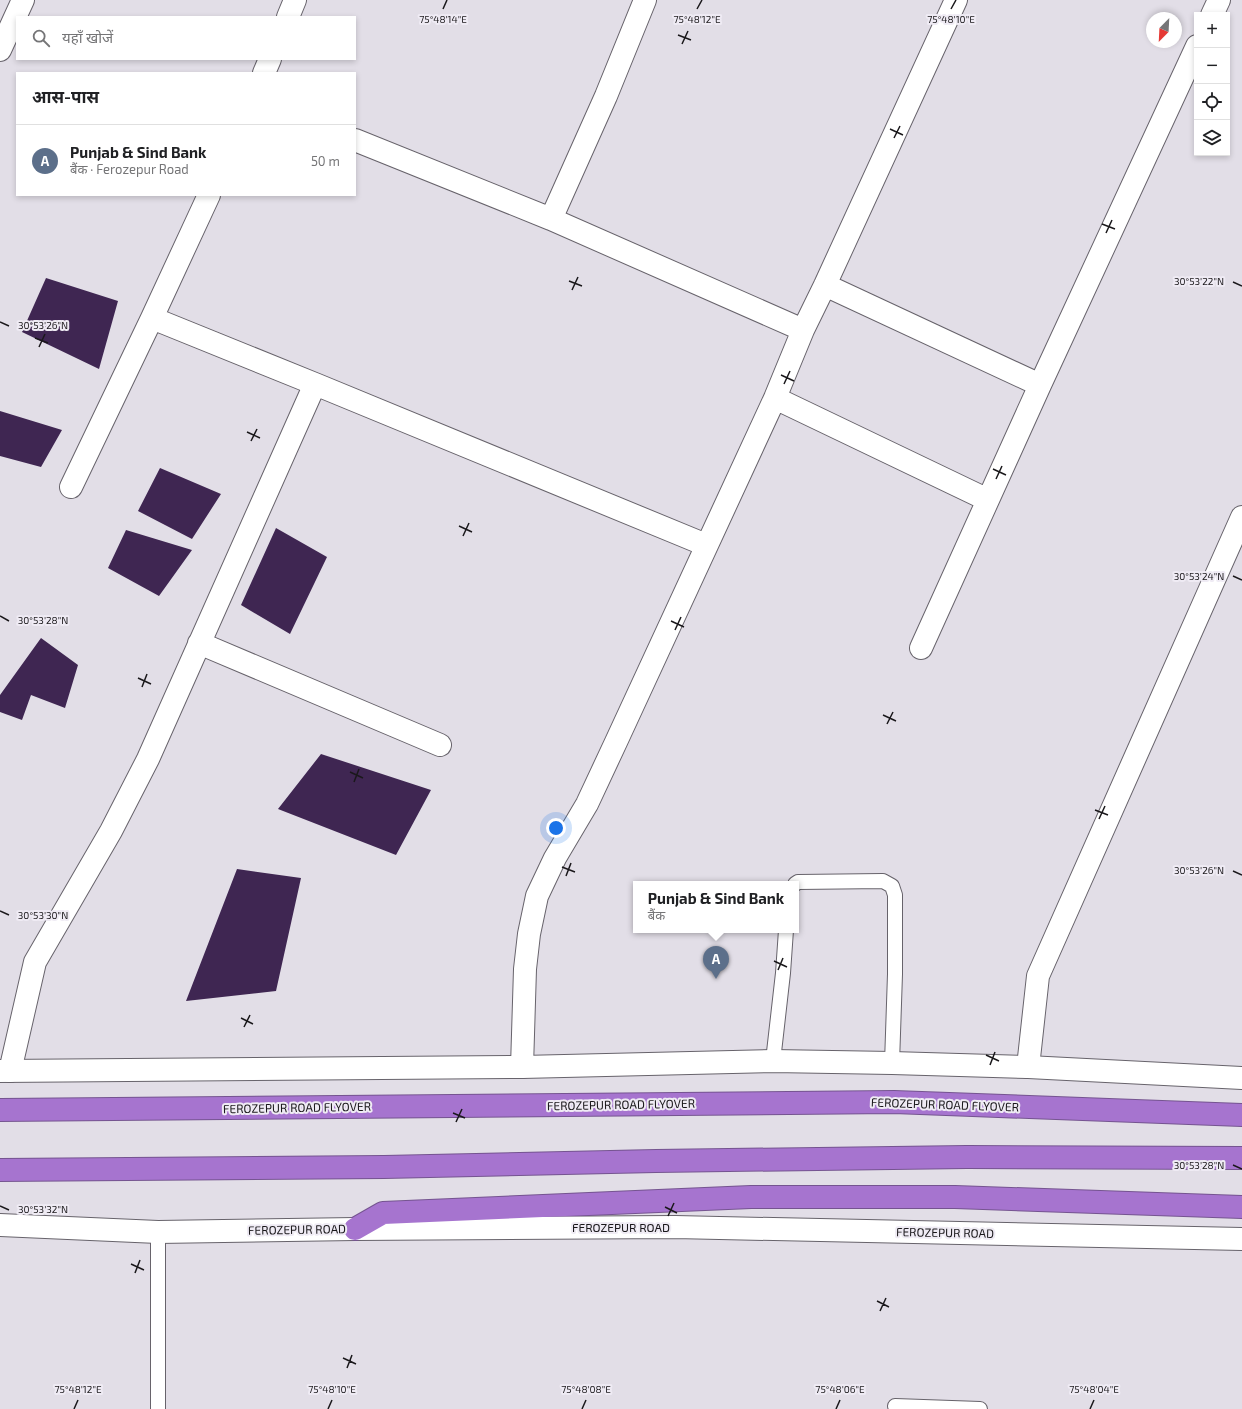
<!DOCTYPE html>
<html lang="hi">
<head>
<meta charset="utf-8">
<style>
  :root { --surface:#fff; --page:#f6f6f6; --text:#202124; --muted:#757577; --line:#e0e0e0; --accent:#7c3aed }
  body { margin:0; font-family:"Exo 2","Noto Sans Devanagari",sans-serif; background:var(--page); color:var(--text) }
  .controls { position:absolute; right:12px; top:12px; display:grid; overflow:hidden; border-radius:0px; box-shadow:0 2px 6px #0003 }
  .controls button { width:36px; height:36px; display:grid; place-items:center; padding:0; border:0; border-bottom:1px solid var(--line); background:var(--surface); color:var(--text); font:20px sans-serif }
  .compass { position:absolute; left:1146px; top:12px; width:36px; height:36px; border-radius:50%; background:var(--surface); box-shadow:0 2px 6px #0003; rotate:204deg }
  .you { position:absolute; left:556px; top:828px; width:14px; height:14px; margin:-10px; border:3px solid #fff; border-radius:50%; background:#1a73e8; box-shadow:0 0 0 6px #1a73e833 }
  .badge { display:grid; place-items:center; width:26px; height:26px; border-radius:50%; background:var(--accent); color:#fff; font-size:13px; font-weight:700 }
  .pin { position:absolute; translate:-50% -33px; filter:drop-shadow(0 1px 2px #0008) }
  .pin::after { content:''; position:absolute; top:21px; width:14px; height:12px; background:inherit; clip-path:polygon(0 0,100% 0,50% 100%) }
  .popup { position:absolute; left:633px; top:881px; width:166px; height:52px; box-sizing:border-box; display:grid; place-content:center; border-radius:0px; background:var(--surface); filter:drop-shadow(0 1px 3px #0005); font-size:13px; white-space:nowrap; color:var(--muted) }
  .popup b { font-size:15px; color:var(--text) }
  .popup::after { content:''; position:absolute; left:50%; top:100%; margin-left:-8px; border:8px solid transparent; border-top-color:var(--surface) }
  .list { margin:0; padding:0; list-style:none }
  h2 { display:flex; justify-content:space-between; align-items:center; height:52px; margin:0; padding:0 16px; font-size:17px }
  h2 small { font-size:13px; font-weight:400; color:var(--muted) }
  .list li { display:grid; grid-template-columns:26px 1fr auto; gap:12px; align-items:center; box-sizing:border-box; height:72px; padding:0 16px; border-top:1px solid var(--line) }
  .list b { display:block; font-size:15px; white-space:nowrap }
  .list p { margin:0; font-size:13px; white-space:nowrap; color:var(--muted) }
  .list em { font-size:13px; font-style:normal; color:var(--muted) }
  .icon { flex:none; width:22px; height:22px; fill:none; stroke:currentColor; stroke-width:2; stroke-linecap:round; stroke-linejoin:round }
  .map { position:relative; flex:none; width:1242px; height:1409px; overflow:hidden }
  .search { position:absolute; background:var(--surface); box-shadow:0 2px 6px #0003; left:16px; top:16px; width:340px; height:44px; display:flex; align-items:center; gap:10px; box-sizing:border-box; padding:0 14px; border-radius:0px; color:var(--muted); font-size:15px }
  .panel { position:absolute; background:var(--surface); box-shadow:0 2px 6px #0003; left:16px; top:72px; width:340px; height:124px; border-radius:0px }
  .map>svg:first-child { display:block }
</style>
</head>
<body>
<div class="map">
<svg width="1242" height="1409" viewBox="0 0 1242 1409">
  <rect width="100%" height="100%" fill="#e2dee7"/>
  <path fill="#3f2652" d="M46,278L118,301L99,369L22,332Z
    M0,411L62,430L41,467L0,456Z
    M160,468L221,494L192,539L138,511Z
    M276,528L327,557L290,634L241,605Z
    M126,530L192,550L159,596L108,568Z
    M41,638L78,665L65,708L31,695L22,720L0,712V695Z
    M321,754L431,790L396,855L278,809Z
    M237,869L301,878L276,991L186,1001Z"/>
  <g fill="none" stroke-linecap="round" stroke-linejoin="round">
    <defs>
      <path id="lane" d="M795,884L798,882L883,881L892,886L895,895V974L892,1063
        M773,1061L783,973L786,930
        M895,1406L980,1409
        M158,1409V1232"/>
      <path id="street" d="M1212,15L1219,0
        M288,17L295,0
        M0,50L23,0
        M264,73L270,59
        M355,140L551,219L803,330
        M551,219L606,96L645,0
        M825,285L1040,385
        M152,318L315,384
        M775,398L988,500
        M71,487L152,318L209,195
        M199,643L440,745
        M921,648L1040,385L1197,46
        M522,1067L525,969L529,934L537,896L555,858L587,804L616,742L775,398L803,330L825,285L956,0
        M1028,1067L1038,976L1242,517
        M10,1071L35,962L111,831L148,759L315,384L706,545"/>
      <path id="secondary" d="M0,1071L522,1067L773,1061L892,1063L1028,1067L1242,1078
        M0,1225L158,1232L355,1229L675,1227L1242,1239"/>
      <path id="highway" d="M0,1110L894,1102L1242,1115
        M0,1170L384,1167L656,1161L967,1157L1242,1158
        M355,1229L383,1213L751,1197H955L1242,1207"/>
    </defs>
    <use href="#lane" stroke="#67636b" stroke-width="16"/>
    <use href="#street" stroke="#67636b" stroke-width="24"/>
    <use href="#secondary" stroke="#67636b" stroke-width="24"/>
    <use href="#highway" stroke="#755490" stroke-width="24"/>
    <use href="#lane" stroke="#fff" stroke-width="14"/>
    <use href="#street" stroke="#fff" stroke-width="22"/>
    <use href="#secondary" stroke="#fff" stroke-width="22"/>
    <use href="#highway" stroke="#a674cf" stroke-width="22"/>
  </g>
  <path fill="none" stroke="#1a181b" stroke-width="1.5" d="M443,9L447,0M697,9L702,0M951,9L956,0M678,35L691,40M682,44L688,31M890,129L903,135M894,138L900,126M1102,224L1115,229M1106,233L1112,220M569,281L582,286M1233,282L1242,286M572,290L578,277M0,322L9,326M35,338L48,343M39,347L45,334M781,375L794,381M784,384L790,371M247,432L260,438M251,441L257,429M993,469L1006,475M996,479L1002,466M459,526L472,532M463,536L469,523M1233,576L1242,580M0,616L9,621M671,621L684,627M675,630L681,617M138,678L151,684M142,687L147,674M883,715L896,721M887,724L893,712M350,772L363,778M354,782L359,769M1095,810L1108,815M1099,819L1105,806M562,867L575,872M1233,871L1242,875M566,876L571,863M0,911L9,915M774,961L787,967M778,970L783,958M241,1018L253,1024M244,1027L250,1015M986,1055L999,1061M990,1065L995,1052M453,1113L465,1118M456,1122L462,1109M1233,1165L1242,1169M0,1206L9,1210M665,1207L677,1213M668,1216L674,1203M131,1264L144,1270M135,1273L140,1260M877,1301L889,1307M880,1311L886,1298M343,1358L356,1364M347,1368L352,1355M74,1409L78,1400M328,1409L332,1400M582,1409L586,1400M836,1409L840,1400M1090,1409L1094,1400"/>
  <g text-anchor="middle" stroke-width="4" stroke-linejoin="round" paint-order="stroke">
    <g font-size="12" fill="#1a181b" stroke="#efebf4">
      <text transform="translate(621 1105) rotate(-1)" y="4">FEROZEPUR ROAD FLYOVER</text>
      <text transform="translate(945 1105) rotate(2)" y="4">FEROZEPUR ROAD FLYOVER</text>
      <text transform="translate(297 1108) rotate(-1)" y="4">FEROZEPUR ROAD FLYOVER</text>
      <text x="621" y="1232">FEROZEPUR ROAD</text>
      <text transform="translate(297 1230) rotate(-1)" y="4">FEROZEPUR ROAD</text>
      <text transform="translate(945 1233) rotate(1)" y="4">FEROZEPUR ROAD</text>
    </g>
  </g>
  <g font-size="10" text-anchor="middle" fill="#1a181b" stroke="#efebf4" stroke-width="4" stroke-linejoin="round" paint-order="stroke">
    <text x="443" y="23">75°48'14"E</text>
    <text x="697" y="23">75°48'12"E</text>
    <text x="951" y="23">75°48'10"E</text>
    <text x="1199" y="285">30°53'22"N</text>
    <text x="43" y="329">30°53'26"N</text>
    <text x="1199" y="580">30°53'24"N</text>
    <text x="43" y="624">30°53'28"N</text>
    <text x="1199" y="874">30°53'26"N</text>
    <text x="43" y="919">30°53'30"N</text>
    <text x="1199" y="1169">30°53'28"N</text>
    <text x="43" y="1213">30°53'32"N</text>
    <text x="78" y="1393">75°48'12"E</text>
    <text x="332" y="1393">75°48'10"E</text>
    <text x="586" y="1393">75°48'08"E</text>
    <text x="840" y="1393">75°48'06"E</text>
    <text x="1094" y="1393">75°48'04"E</text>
  </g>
</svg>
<div class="controls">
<button>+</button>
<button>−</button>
<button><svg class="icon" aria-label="locate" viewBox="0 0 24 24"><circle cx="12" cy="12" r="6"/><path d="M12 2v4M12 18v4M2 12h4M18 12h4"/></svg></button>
<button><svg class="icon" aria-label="layers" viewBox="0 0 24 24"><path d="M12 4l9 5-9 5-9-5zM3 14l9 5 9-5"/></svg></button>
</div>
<svg class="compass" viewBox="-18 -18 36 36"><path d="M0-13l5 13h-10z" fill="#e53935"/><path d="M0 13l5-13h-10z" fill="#757577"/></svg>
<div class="you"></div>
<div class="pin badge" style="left:716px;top:979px;background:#5c6f8a">A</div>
<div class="popup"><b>Punjab &amp; Sind Bank</b>बैंक</div>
<div class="search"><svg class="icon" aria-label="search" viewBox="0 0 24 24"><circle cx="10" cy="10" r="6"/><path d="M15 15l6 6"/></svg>यहाँ खोजें</div>
<section class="panel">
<h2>आस-पास<small></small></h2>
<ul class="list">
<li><span class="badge" style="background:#5c6f8a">A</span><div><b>Punjab &amp; Sind Bank</b><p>बैंक · Ferozepur Road</p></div><em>50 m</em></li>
</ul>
</section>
</div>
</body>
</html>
